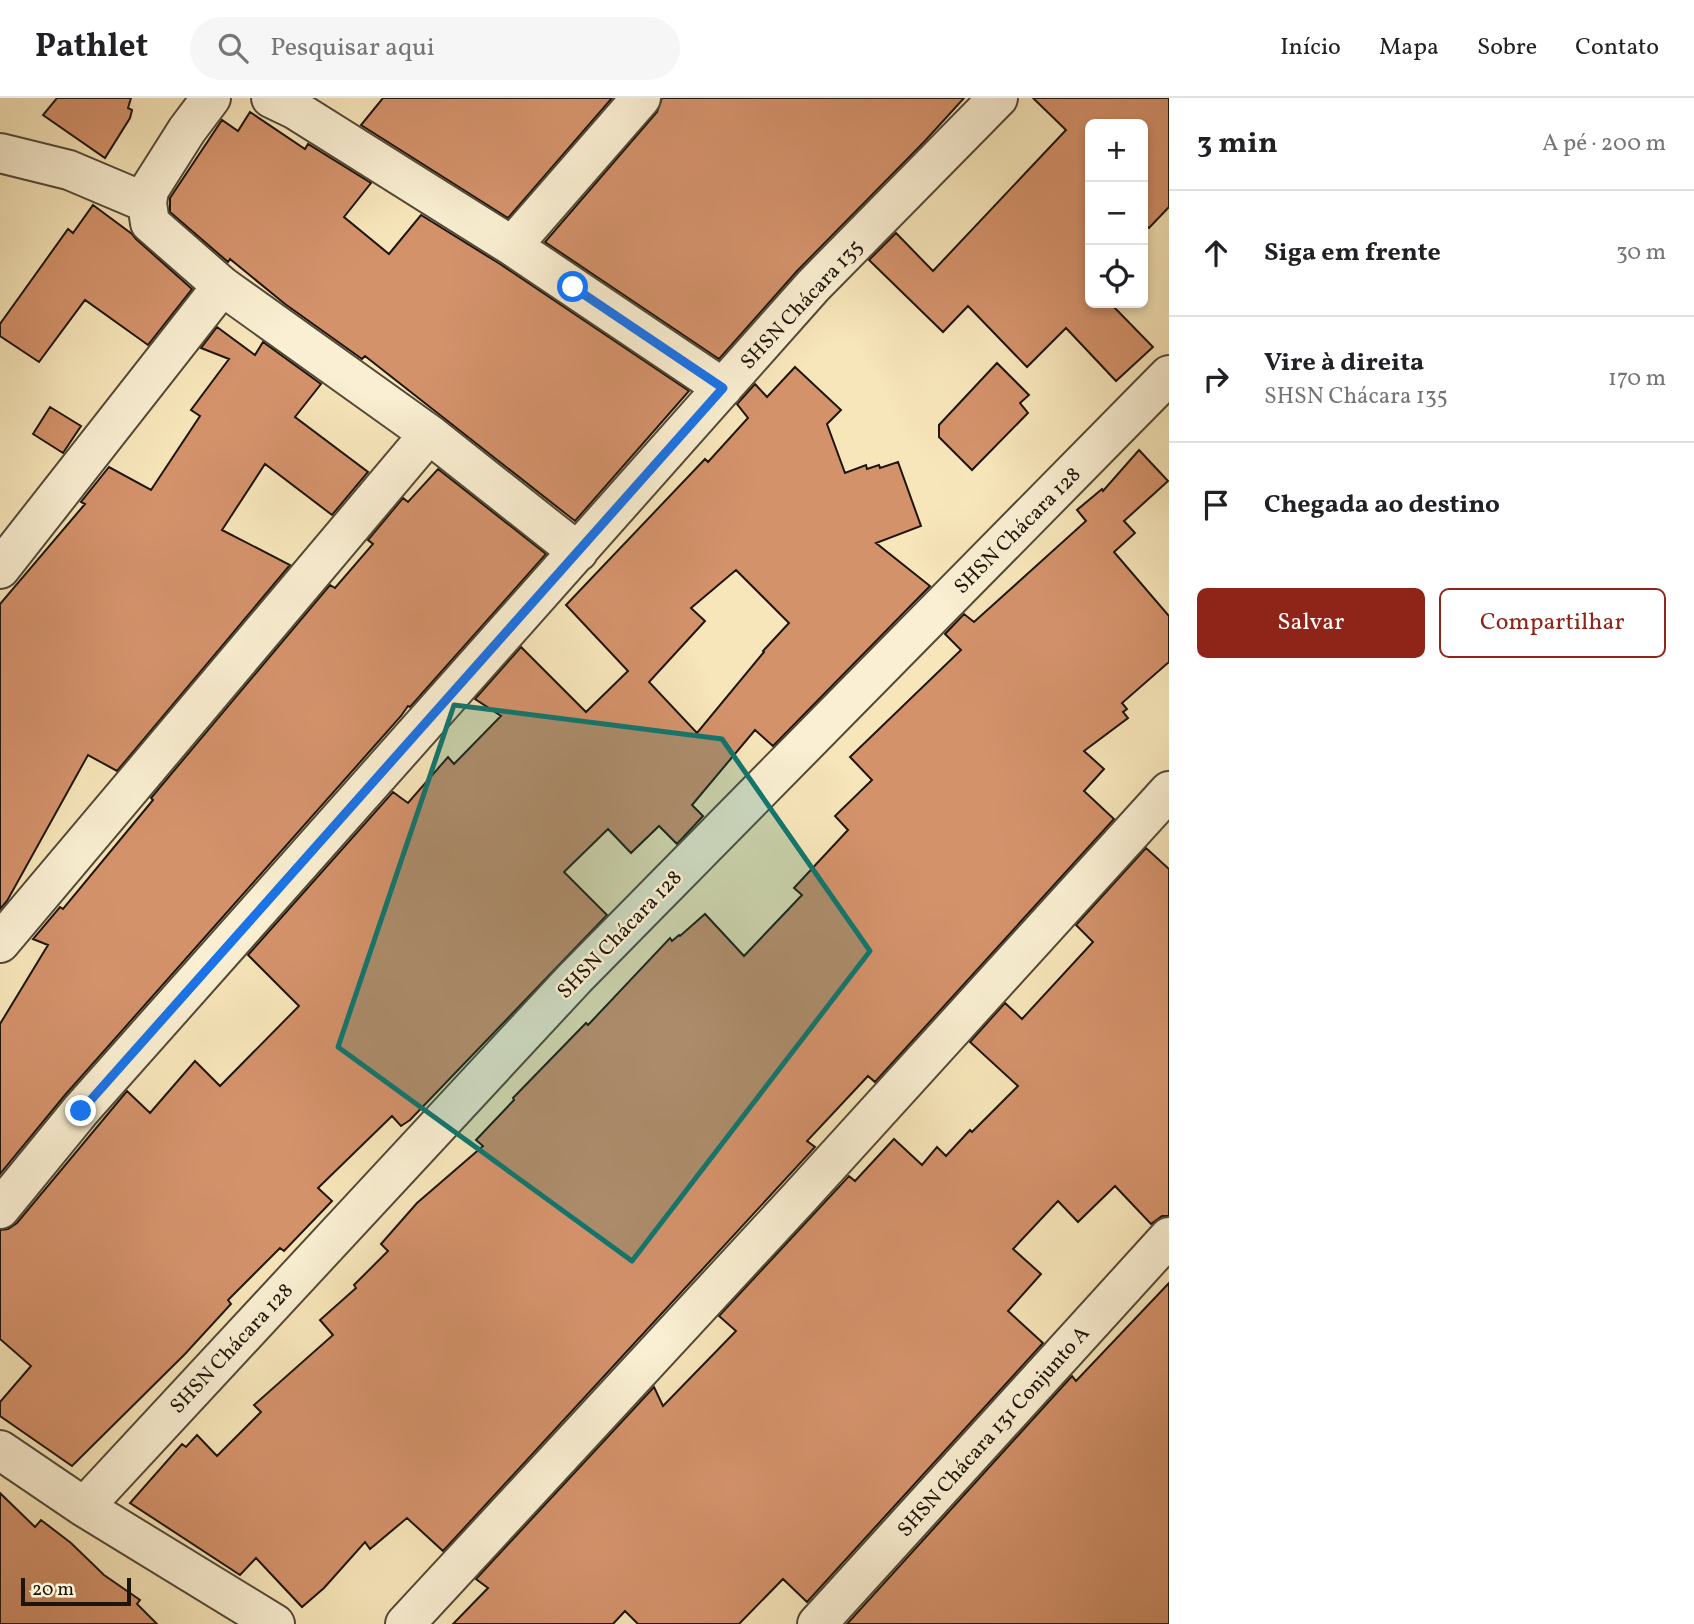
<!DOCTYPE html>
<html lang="pt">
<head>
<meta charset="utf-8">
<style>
  :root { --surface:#fff; --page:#f6f6f6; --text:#202124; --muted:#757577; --line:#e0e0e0; --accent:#8f2418 }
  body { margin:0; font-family:Vollkorn,serif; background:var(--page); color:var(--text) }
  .controls { position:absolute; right:21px; top:21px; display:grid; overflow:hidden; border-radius:10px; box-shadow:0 4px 10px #0003 }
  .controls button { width:63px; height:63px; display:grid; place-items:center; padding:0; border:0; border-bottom:2px solid var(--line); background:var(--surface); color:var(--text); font:35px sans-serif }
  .scale { position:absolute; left:21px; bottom:18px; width:110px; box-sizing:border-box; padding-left:7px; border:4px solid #1d150b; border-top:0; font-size:19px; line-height:24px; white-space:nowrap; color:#1d150b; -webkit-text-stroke:5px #faefd2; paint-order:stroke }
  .stop { position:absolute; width:21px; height:21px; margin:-16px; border:5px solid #1a73e8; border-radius:50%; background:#fff }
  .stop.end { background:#1a73e8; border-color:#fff; box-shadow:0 2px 7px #0008 }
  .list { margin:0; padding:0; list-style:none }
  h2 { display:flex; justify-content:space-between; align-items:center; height:91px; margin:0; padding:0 28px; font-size:30px }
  h2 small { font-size:23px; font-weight:400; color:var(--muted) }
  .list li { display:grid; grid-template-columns:46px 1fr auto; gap:21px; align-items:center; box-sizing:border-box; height:126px; padding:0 28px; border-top:2px solid var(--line) }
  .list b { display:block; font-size:26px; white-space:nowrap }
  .list p { margin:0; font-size:23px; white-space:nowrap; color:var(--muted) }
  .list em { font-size:23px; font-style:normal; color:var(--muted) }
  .actions { display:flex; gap:14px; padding:21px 28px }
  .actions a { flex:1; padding:16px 0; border:2px solid var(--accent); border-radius:10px; text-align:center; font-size:24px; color:var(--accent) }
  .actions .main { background:var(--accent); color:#fff }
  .icon { flex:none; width:38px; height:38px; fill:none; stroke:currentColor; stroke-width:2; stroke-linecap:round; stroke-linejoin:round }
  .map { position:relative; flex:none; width:1169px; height:1526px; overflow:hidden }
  header { display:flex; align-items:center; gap:42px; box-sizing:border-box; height:98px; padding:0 35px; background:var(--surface); border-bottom:2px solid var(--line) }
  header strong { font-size:33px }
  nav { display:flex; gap:38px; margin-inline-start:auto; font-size:24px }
  .search { width:490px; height:63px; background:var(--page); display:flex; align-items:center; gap:18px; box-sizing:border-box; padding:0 24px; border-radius:38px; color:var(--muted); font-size:26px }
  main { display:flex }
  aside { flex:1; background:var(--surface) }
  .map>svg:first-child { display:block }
</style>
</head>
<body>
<header>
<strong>Pathlet</strong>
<div class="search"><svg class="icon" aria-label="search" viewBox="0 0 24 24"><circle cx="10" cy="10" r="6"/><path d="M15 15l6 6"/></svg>Pesquisar aqui</div>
<nav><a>Início</a><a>Mapa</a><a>Sobre</a><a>Contato</a></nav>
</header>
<main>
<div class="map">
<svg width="1169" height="1526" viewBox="0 0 1169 1526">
  <rect width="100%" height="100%" fill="#f7e6ba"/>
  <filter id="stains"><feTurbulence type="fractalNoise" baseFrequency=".00286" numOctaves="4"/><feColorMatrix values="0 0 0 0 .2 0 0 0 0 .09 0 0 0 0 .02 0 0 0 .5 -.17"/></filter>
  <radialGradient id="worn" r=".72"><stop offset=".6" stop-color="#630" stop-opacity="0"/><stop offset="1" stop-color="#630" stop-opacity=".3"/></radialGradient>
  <path fill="#d4926b" stroke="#1d150b" stroke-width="2" fill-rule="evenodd" d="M57,0H131L128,10L132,12L130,20L105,60L43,17Z
    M383,0H612L508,120L361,27Z
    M662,0H964L924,44L797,173L719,261L545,144L657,14Z
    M1033,0H1169V109L1149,130L1143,125V26H1090V205H1110L1153,249L1116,283L1066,230L1027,269L968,208L943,234L869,162L896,135L933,173L1066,32Z
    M250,14L305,51L308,46L371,85L344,119L389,156L421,117L500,166L689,293L575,423L365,258L362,261L285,206L230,161L228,164L170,114V100L222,22L238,33Z
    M93,107L132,136L136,141L192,191L148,247L85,202L39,264L0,238V226L68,131L73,135Z
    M217,229L255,257L263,244L321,286L295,319L368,374L332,417L265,366L222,432L290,467L117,673L88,657L7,803L0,811V506L85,406L81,404L109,369L151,392L200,318L191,312L229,261L201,250Z
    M997,265L1029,297L1020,305L1028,315L972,372L939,339V327Z
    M795,269L841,312L827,326L845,375L866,367L867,371L879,367L880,370L898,364L921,428L876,445L930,488L773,648L755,632L692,707L703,718L677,746L659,728L631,755L608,731L564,774L607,817L410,1022L401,1028L392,1018L318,1090L332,1103L284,1153L280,1150L228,1202L231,1206L185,1256L72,1368L0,1318V1304L31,1268L0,1241V1132L8,1131L17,1125L127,993L150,1015L195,963L220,988L299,908L248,857L393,694L408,705L448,659L454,666L501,618L475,601L521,549L586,614L628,573L566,507L705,361L708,364L748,320L737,306L755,286L767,299ZM736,472L789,525L763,553L764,554L697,635L649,584L705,523L691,510Z
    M50,309L81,328L63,355L33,336Z
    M1139,352L1168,383L1124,423L1135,435L1114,454L1169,518V564L1122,605L1127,611L1123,614L1128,620L1084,653L1104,671L1084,693L1114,721L875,984L868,978L807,1043L815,1049L443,1453L407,1420L370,1451L365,1444L324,1490L302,1509L256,1460L240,1477L130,1405L182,1346L186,1349L197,1337L217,1358L261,1314L254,1307L333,1237L320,1222L356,1190L354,1187L388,1153L381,1146L417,1105L483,1048L476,1042L514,1002L513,1000L586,925L588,927L670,840L672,843L679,837L680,838L705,816L744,858L802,797L794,790L848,732L835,718L872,682L850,659L961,552L945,536L964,516L974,524L1086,423L1077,412L1102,391L1103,393Z
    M438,371L546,456L410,609L408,608L401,618L65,997L0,1076V926L48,847L33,841L60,809L63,811L153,702L151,700L330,487L335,490L373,446L368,442L403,400L408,404Z
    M1146,750L1169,771V1118H1162L1151,1126L1115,1088L1078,1124L1058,1103L1013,1151L1041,1176L1008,1213L1043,1245L807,1504L783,1481L739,1526H638L625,1513L613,1526H453L488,1490L476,1481L654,1289L663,1308L736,1233L719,1218L849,1078L855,1083L894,1041L922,1067L937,1049L946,1058L970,1032L972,1034L1018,988L970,944L1005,905L1022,921L1093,844L1076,827Z
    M1169,1185V1526H847L1072,1278L1076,1283Z
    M0,1395L35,1429L41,1422L71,1445L104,1477L140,1502L137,1506L157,1526H0Z"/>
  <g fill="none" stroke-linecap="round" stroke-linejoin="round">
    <defs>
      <path id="minor" d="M211,0L187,32L149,92L147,105L150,125L222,188L429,336L578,454
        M271,0L294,11L512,148L723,290
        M0,55L69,72L147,105
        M512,148L641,0
        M0,471L222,188
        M0,845L429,336
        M0,1111L81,1012L813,188L998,0
        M0,1352L84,1409L275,1526
        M84,1409L575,880L1169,277
        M405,1526L799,1100L1169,693
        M817,1526L1169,1139"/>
    </defs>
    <use href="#minor" stroke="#544937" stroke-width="42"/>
    <use href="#minor" stroke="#faefd2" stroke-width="38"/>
  </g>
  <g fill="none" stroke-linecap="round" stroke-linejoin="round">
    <path stroke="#1a73e8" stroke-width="9" d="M81,1013L723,290L573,189"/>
  </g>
  <path fill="#0f766e" fill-opacity="0.2" stroke="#0f766e" stroke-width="5" stroke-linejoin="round" d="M454,607L722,641L870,853L632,1163L338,949Z"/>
  <g text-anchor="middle" stroke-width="5" stroke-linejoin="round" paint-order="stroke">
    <g font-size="21" fill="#1d150b" stroke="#faefd2">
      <text transform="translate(801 206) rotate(-47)" y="7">SHSN Chácara 135</text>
      <text transform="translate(1017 432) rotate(-45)" y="7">SHSN Chácara 128</text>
      <text transform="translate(619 836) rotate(-46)" y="7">SHSN Chácara 128</text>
      <text transform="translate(231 1250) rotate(-47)" y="7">SHSN Chácara 128</text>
      <text transform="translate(993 1333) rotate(-48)" y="7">SHSN Chácara 131 Conjunto A</text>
    </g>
  </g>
  <rect width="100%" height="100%" filter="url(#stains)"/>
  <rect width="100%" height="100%" fill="url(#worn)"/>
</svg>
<div class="controls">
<button>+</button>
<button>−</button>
<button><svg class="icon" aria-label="locate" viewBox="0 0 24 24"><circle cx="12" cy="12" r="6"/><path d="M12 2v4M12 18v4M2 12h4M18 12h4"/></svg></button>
</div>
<div class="scale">20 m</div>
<div class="stop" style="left:573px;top:189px"></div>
<div class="stop end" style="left:81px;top:1013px"></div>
</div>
<aside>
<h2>3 min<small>A pé · 200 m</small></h2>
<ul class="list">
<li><svg class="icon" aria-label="ahead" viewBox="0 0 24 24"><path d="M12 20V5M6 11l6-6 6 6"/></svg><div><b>Siga em frente</b></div><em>30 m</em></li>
<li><svg class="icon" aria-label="right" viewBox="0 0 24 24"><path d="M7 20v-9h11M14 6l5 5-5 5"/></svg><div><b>Vire à direita</b><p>SHSN Chácara 135</p></div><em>170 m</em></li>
<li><svg class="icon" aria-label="arrive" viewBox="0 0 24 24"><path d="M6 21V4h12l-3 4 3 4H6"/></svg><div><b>Chegada ao destino</b></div></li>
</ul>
<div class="actions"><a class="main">Salvar</a><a>Compartilhar</a></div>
</aside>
</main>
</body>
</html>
